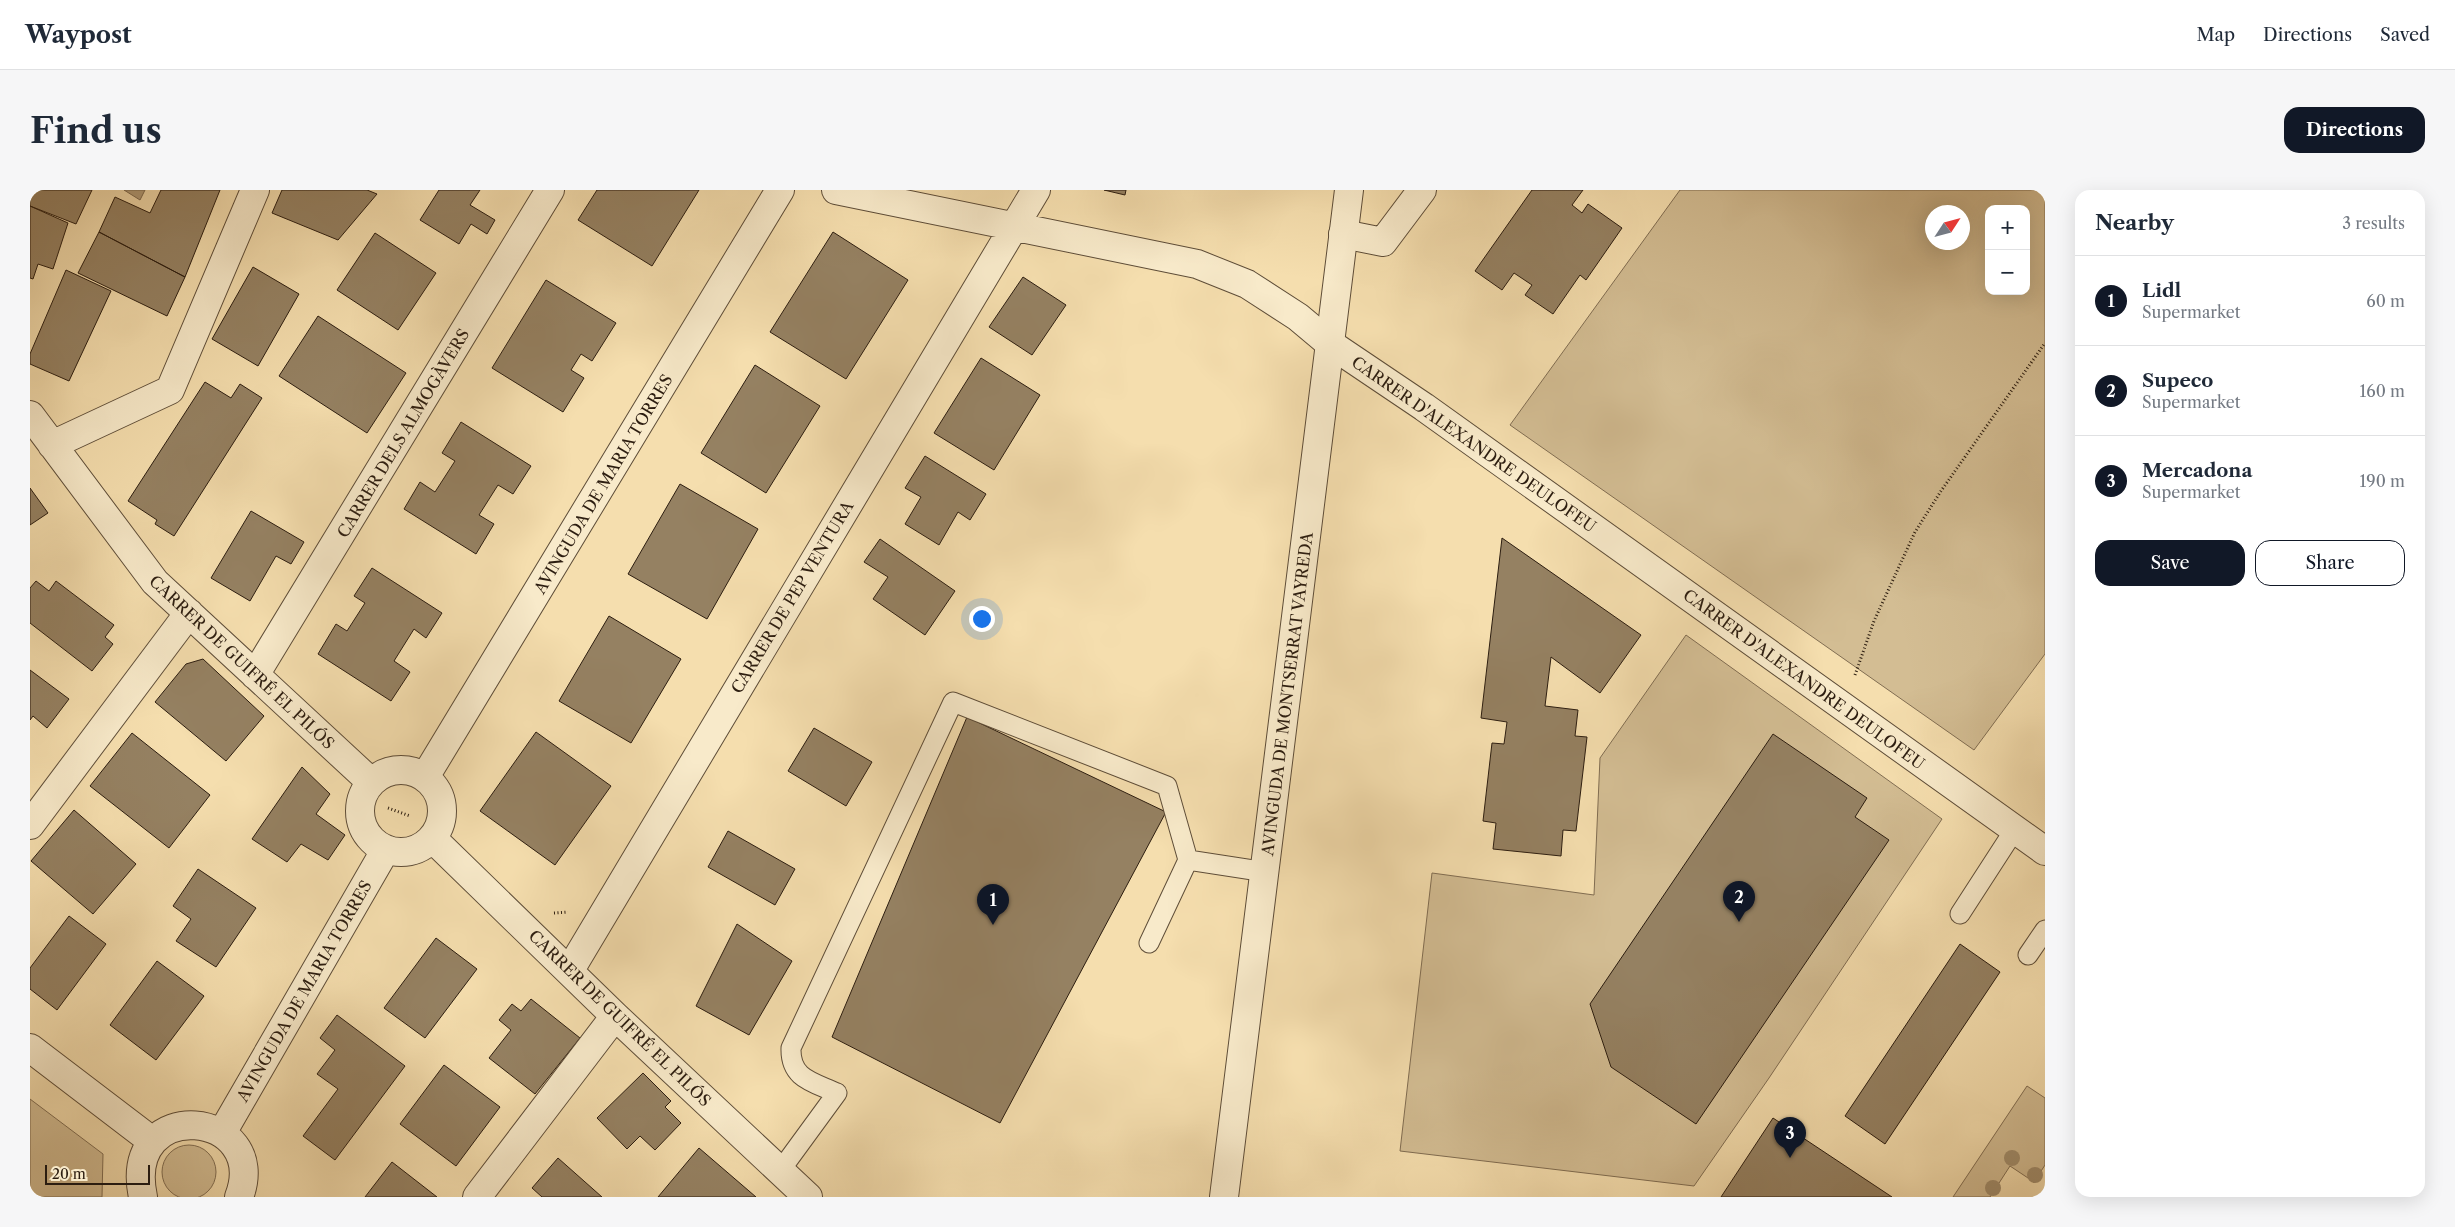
<!DOCTYPE html>
<html lang="en">
<head>
<meta charset="utf-8">
<style>
  :root { --surface:#fff; --page:#f6f6f7; --text:#1f2937; --muted:#747a83; --line:#e0e1e3; --accent:#111827 }
  body { margin:0; font-family:"Libre Caslon Text",serif; background:var(--page); color:var(--text) }
  .controls { position:absolute; right:15px; top:15px; display:grid; overflow:hidden; border-radius:10px; box-shadow:0 5px 20px #0002 }
  .controls button { width:45px; height:45px; display:grid; place-items:center; padding:0; border:0; border-bottom:1px solid var(--line); background:var(--surface); color:var(--text); font:25px sans-serif }
  .compass { position:absolute; left:1895px; top:15px; width:45px; height:45px; border-radius:50%; background:var(--surface); box-shadow:0 5px 20px #0002; rotate:54deg }
  .scale { position:absolute; left:15px; bottom:12px; width:105px; box-sizing:border-box; padding-left:5px; border:2px solid #2c1d10; border-top:0; font-size:14px; line-height:18px; white-space:nowrap; color:#2c1d10; -webkit-text-stroke:4px #f8eaca; paint-order:stroke }
  .you { position:absolute; left:951px; top:428px; width:18px; height:18px; margin:-12px; border:4px solid #fff; border-radius:50%; background:#1a73e8; box-shadow:0 0 0 8px #1a73e833 }
  .badge { display:grid; place-items:center; width:32px; height:32px; border-radius:50%; background:var(--accent); color:#fff; font-size:16px; font-weight:700 }
  .pin { position:absolute; translate:-50% -41px; filter:drop-shadow(0 1px 2px #0008) }
  .pin::after { content:''; position:absolute; top:26px; width:18px; height:15px; background:inherit; clip-path:polygon(0 0,100% 0,50% 100%) }
  .list { margin:0; padding:0; list-style:none }
  h2 { display:flex; justify-content:space-between; align-items:center; height:65px; margin:0; padding:0 20px; font-size:21px }
  h2 small { font-size:16px; font-weight:400; color:var(--muted) }
  .list li { display:grid; grid-template-columns:32px 1fr auto; gap:15px; align-items:center; box-sizing:border-box; height:90px; padding:0 20px; border-top:1px solid var(--line) }
  .list b { display:block; font-size:19px; white-space:nowrap }
  .list p { margin:0; font-size:16px; white-space:nowrap; color:var(--muted) }
  .list em { font-size:16px; font-style:normal; color:var(--muted) }
  .actions { display:flex; gap:10px; padding:15px 20px }
  .actions a { flex:1; padding:11px 0; border:1px solid var(--accent); border-radius:15px; text-align:center; font-size:18px; color:var(--accent) }
  .actions .main { background:var(--accent); color:#fff }
  .map { position:relative; flex:none; width:2015px; height:1007px; overflow:hidden; border-radius:15px }
  header { display:flex; align-items:center; gap:30px; box-sizing:border-box; height:70px; padding:0 25px; background:var(--surface); border-bottom:1px solid var(--line) }
  header strong { font-size:24px }
  nav { display:flex; gap:28px; margin-inline-start:auto; font-size:18px }
  .intro { display:flex; align-items:center; justify-content:space-between; box-sizing:border-box; height:120px; padding:0 30px }
  h1 { margin:0; font-size:35px }
  .button { padding:12px 22px; border-radius:15px; background:var(--accent); color:#fff; font-size:18px; font-weight:700 }
  main { display:flex; gap:30px; padding:0 30px }
  aside { flex:1; background:var(--surface); border-radius:15px; box-shadow:0 5px 20px #0002 }
  .map>svg:first-child { display:block }
</style>
</head>
<body>
<header>
<strong>Waypost</strong>
<nav><a>Map</a><a>Directions</a><a>Saved</a></nav>
</header>
<div class="intro"><h1>Find us</h1><a class="button">Directions</a></div>
<main>
<div class="map">
<svg width="2015" height="1007" viewBox="0 0 2015 1007">
  <rect width="100%" height="100%" fill="#f5deae"/>
  <filter id="stains"><feTurbulence type="fractalNoise" baseFrequency=".004" numOctaves="4"/><feColorMatrix values="0 0 0 0 .2 0 0 0 0 .09 0 0 0 0 .02 0 0 0 .5 -.17"/></filter>
  <radialGradient id="worn" r=".72"><stop offset=".6" stop-color="#630" stop-opacity="0"/><stop offset="1" stop-color="#630" stop-opacity=".3"/></radialGradient>
  <path fill="#d3bd93" stroke="#806d52" fill-rule="evenodd" d="M1650,0H2015V464L1944,560L1480,235ZM1959,19H1996V101H1959ZM1932,22V52H1902V22Z
    M1656,445L1912,629L1739,888L1664,996L1370,961L1402,683L1564,705L1570,568Z
    M1997,896L2015,908V975L2004,992L1980,976L1960,1007H1923Z
    M0,909L73,964L72,1007H0Z
    M132 982a27 27 0 1 1 54 0a27 27 0 1 1-54 0Z"/>
  <path fill="#b19c78" stroke="#7c694e" d="M94,0H115L110,10Z"/>
  <path fill="#958162" stroke="#2c1d10" d="M0,0H62L46,34L0,16Z
    M131,0H190L155,87L69,42L85,7L120,23Z
    M252,0H337L347,4L308,50L242,23Z
    M409,0H450L440,15L465,30L457,44L441,34L429,54L390,30Z
    M567,0H669L622,76L548,30Z
    M1074,0H1096L1095,5Z
    M1502,0H1553L1542,15L1552,23L1558,14L1592,38L1556,90L1550,85L1523,124L1495,105L1502,95L1484,83L1472,100L1445,81Z
    M0,16L38,33L23,79L8,74L3,89L0,88Z
    M69,42L155,87L137,126L48,83Z
    M803,42L878,90L816,189L740,142Z
    M345,43L406,83L368,140L307,100Z
    M223,77L269,104L228,176L182,149Z
    M36,80L81,101L39,191L0,174V164Z
    M993,87L1036,115L1002,165L959,137Z
    M516,90L586,133L562,171L551,164L541,180L554,188L533,222L462,178Z
    M288,126L376,183L337,243L249,186Z
    M951,168L1010,205L964,280L904,243Z
    M725,175L790,216L736,303L671,263Z
    M175,192L201,208L210,194L232,208L144,346L125,334L127,330L98,311Z
    M431,232L501,276L483,304L468,295L449,325L464,334L446,364L374,319L390,292L405,302L425,271L412,263Z
    M895,266L956,304L940,330L928,322L909,355L875,334L891,307L875,298Z
    M650,294L728,339L677,429L598,384Z
    M0,298L18,323L0,335Z
    M221,321L274,352L261,374L246,366L220,411L181,388Z
    M1472,348L1611,445L1570,503L1521,467L1515,516L1548,520L1545,546L1557,547L1546,641L1533,640L1531,666L1463,659L1466,633L1453,631L1462,553L1474,554L1477,532L1451,528Z
    M850,349L925,401L895,445L843,409L858,387L834,372Z
    M342,378L412,423L396,448L384,439L364,471L380,482L361,511L288,464L306,434L317,441L335,413L324,406Z
    M6,391L19,401L26,391L84,435L75,447L83,454L62,481L0,433V398Z
    M579,426L651,469L601,553L529,511Z
    M173,469L234,526L196,571L125,512L156,474Z
    M0,480L39,509L17,538L3,526L0,530Z
    M937,527L1136,622L970,933L802,847Z
    M784,538L842,572L816,616L758,581Z
    M506,542L581,596L525,675L450,621Z
    M102,543L180,605L139,658L60,596Z
    M1743,544L1837,608L1825,627L1859,650L1666,934L1581,877L1560,814Z
    M272,577L300,604L286,624L315,645L298,670L271,654L257,672L222,649Z
    M44,620L106,674L63,724L1,671Z
    M698,641L765,679L745,715L678,677Z
    M168,679L226,718L186,777L146,751L161,729L143,716Z
    M39,726L76,754L27,820L0,799V778Z
    M707,734L762,771L719,845L666,816Z
    M406,748L447,779L395,848L354,818Z
    M1930,754L1970,782L1855,954L1815,926Z
    M127,771L174,806L126,870L80,835Z
    M501,809L550,848L505,904L459,868L481,840L469,830L482,814L491,821Z
    M307,825L375,876L305,970L273,946L308,899L287,884L305,860L290,848Z
    M414,875L470,917L426,976L370,934Z
    M613,883L641,911L635,917L651,933L625,960L610,946L597,959L567,928Z
    M1743,928L1862,1007H1691Z
    M669,958L726,1007H628Z
    M528,968L572,1007H512L502,998Z
    M362,972L407,1007H335Z"/>
  <g fill="none" stroke-linecap="round" stroke-linejoin="round">
    <defs>
      <path id="service" d="M1930,724L1985,639
        M1119,753L1158,670L1236,682
        M1998,765L2015,740
        M750,981L807,903C783,892 760,889 761,858L923,512L1137,596L1158,670"/>
      <path id="minor" d="M806,0L1167,74L1217,94L1268,127L1299,153L1394,217L2015,661
        M1313,44L1353,52L1392,0
        M0,225L125,392L341,592
        M22,255L140,200L225,0
        M225,485L520,0
        M330 621a41 41 0 1 1 82 0a41 41 0 1 1-82 0Z
        M395,587L750,0
        M0,635L159,423
        M402,648L585,826L778,1007
        M540,780L1006,0
        M0,858L122,951
        M192,943L356,659
        M113,1007C91,903 242,920 209,1007
        M447,1007L585,826"/>
      <path id="tertiary" d="M1194,1007L1319,0"/>
    </defs>
    <use href="#service" stroke="#5e4d38" stroke-width="21"/>
    <use href="#minor" stroke="#5e4d38" stroke-width="30"/>
    <use href="#tertiary" stroke="#5e4d38" stroke-width="30"/>
    <path stroke="#2c1d10" stroke-width="3" stroke-dasharray="1 2.5" stroke-linecap="butt" d="M1825,485L1844,431L1885,342L1911,301L2015,153
      M358,618L380,626
      M524,723L538,722"/>
    <use href="#service" stroke="#f8eaca" stroke-width="19"/>
    <use href="#minor" stroke="#f8eaca" stroke-width="28"/>
    <use href="#tertiary" stroke="#f8eaca" stroke-width="28"/>
  </g>
  <g fill="#a28e6d">
    <circle cx="1982" cy="968" r="8"/>
    <circle cx="2005" cy="985" r="8"/>
    <circle cx="1963" cy="998" r="8"/>
  </g>
  <g text-anchor="middle" stroke-width="4.5" stroke-linejoin="round" paint-order="stroke">
    <g font-size="16" fill="#2c1d10" stroke="#f8eaca">
      <text transform="translate(373 243) rotate(-59)" y="6">CARRER DELS ALMOGÀVERS</text>
      <text transform="translate(1444 254) rotate(35)" y="6">CARRER D'ALEXANDRE DEULOFEU</text>
      <text transform="translate(573 294) rotate(-59)" y="6">AVINGUDA DE MARIA TORRES</text>
      <text transform="translate(762 407) rotate(-59)" y="6">CARRER DE PEP VENTURA</text>
      <text transform="translate(212 472) rotate(43)" y="6">CARRER DE GUIFRÉ EL PILÓS</text>
      <text transform="translate(1774 489) rotate(36)" y="6">CARRER D'ALEXANDRE DEULOFEU</text>
      <text transform="translate(1257 504) rotate(-83)" y="6">AVINGUDA DE MONTSERRAT VAYREDA</text>
      <text transform="translate(274 801) rotate(-60)" y="6">AVINGUDA DE MARIA TORRES</text>
      <text transform="translate(590 828) rotate(44)" y="6">CARRER DE GUIFRÉ EL PILÓS</text>
    </g>
  </g>
  <rect width="100%" height="100%" filter="url(#stains)"/>
  <rect width="100%" height="100%" fill="url(#worn)"/>
</svg>
<div class="controls">
<button>+</button>
<button>−</button>
</div>
<svg class="compass" viewBox="-18 -18 36 36"><path d="M0-13l5 13h-10z" fill="#e53935"/><path d="M0 13l5-13h-10z" fill="#747a83"/></svg>
<div class="scale">20 m</div>
<div class="you"></div>
<div class="pin badge" style="left:963px;top:735px">1</div>
<div class="pin badge" style="left:1709px;top:732px">2</div>
<div class="pin badge" style="left:1760px;top:968px">3</div>
</div>
<aside>
<h2>Nearby<small>3 results</small></h2>
<ul class="list">
<li><span class="badge">1</span><div><b>Lidl</b><p>Supermarket</p></div><em>60 m</em></li>
<li><span class="badge">2</span><div><b>Supeco</b><p>Supermarket</p></div><em>160 m</em></li>
<li><span class="badge">3</span><div><b>Mercadona</b><p>Supermarket</p></div><em>190 m</em></li>
</ul>
<div class="actions"><a class="main">Save</a><a>Share</a></div>
</aside>
</main>
</body>
</html>
